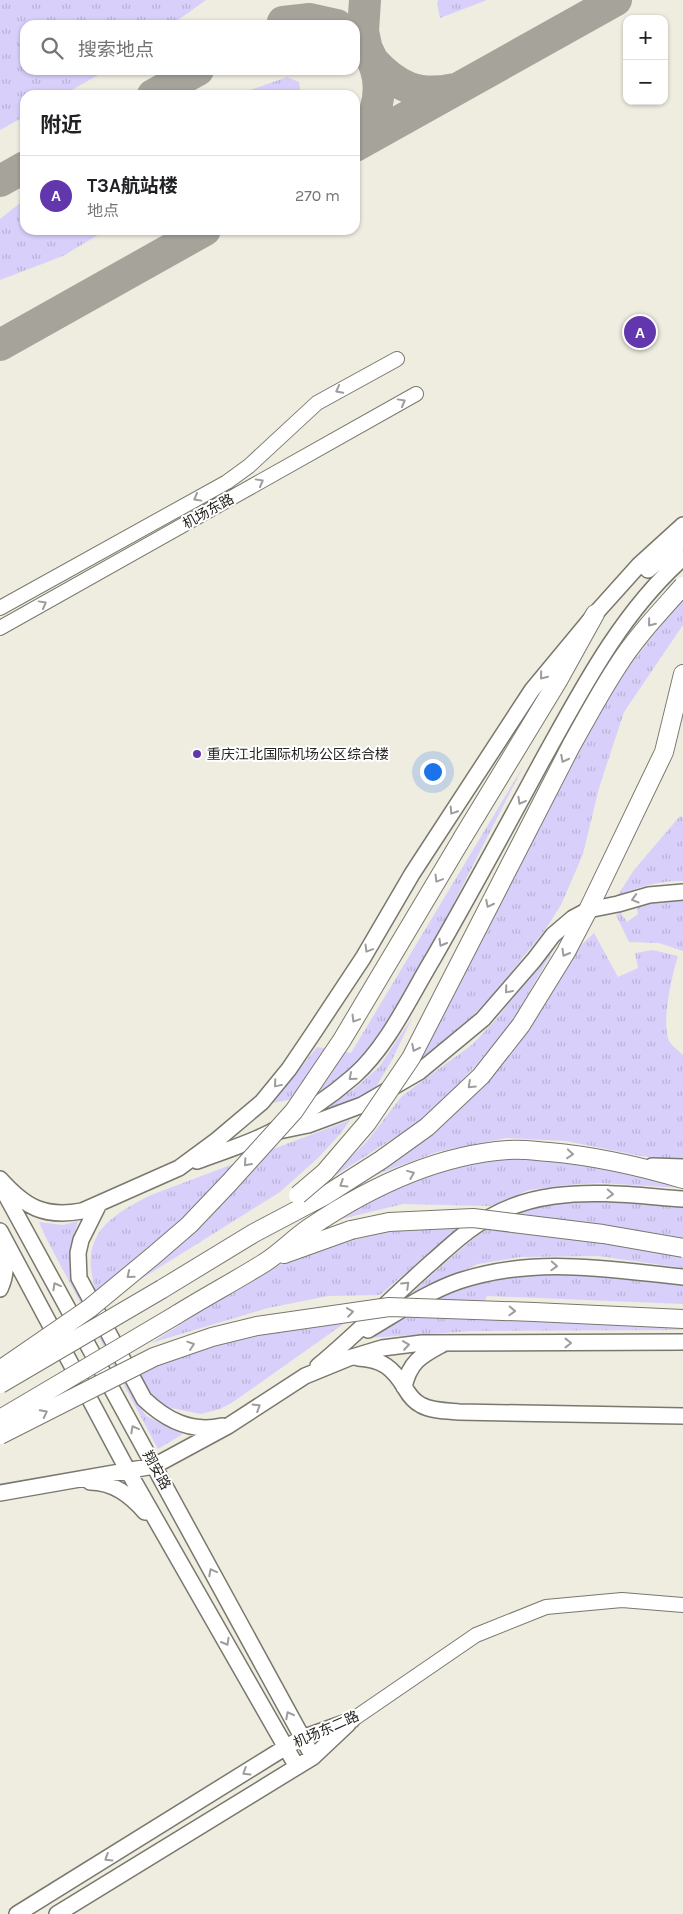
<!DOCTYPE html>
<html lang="zh">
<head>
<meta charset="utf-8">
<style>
  :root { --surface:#fff; --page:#f2f2f2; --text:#202124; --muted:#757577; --line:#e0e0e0; --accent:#6236ad }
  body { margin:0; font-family:Karla,"Noto Sans SC",sans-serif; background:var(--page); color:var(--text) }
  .controls { position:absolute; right:15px; top:15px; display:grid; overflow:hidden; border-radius:10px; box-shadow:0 1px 4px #0004 }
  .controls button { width:45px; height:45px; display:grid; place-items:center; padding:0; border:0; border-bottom:1px solid var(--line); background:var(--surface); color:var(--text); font:25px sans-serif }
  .you { position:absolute; left:432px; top:771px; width:18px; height:18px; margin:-12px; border:4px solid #fff; border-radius:50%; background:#1a73e8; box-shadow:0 0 0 8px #1a73e833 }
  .badge { display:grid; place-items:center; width:32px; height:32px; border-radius:50%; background:var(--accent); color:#fff; font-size:16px; font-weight:700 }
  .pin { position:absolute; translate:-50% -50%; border:2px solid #fff; box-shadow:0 1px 5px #0006 }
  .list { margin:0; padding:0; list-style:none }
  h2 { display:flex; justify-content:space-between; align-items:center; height:65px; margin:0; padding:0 20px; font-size:21px }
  h2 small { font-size:16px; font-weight:400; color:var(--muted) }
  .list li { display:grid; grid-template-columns:32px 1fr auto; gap:15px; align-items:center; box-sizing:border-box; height:80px; padding:0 20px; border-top:1px solid var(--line) }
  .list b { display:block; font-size:19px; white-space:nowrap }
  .list p { margin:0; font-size:16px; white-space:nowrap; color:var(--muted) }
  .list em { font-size:16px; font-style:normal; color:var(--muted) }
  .icon { flex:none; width:28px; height:28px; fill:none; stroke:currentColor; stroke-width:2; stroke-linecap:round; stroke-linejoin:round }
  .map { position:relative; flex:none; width:683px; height:1914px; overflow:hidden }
  .search { position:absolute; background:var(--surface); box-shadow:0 1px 4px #0004; left:20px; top:20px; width:340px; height:55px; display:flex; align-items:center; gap:12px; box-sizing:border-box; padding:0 18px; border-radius:15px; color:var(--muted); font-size:19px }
  .panel { position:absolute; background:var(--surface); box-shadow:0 1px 4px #0004; left:20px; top:90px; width:340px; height:145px; border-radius:15px }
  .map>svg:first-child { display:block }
</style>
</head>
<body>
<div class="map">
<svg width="683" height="1914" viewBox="0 0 683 1914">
  <defs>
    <pattern id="grass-tufts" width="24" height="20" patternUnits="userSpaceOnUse" patternTransform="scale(1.25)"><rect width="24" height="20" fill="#d9cffb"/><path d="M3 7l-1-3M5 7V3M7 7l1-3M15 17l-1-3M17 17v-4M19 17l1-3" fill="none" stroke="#bab2d7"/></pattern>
  </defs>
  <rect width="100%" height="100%" fill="#efece0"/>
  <path fill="url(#grass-tufts)" d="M0,0H206L171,25H25V70H107L63,95H25V116L0,130Z
    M438,0H487L440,18L437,3Z
    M287,77L299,82L301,95H236Z
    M25,199V230H106L63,256L0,280V219Z
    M683,598V625L624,712L599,788L583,854L561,905L547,927L498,989L461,1028L416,1065L600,712L626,670Z
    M524,765L441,928L371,1048L350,1071L321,1093L273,1103L317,1047L351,1053Z
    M680,816L683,818V881C660,880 639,887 618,895L634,870Z
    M683,898V951L659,943L629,942L616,915L620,912L627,922L638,914L636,904L662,899Z
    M594,933L618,977L638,968L635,953L653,950L678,956C672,975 661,1023 669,1041C672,1046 679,1051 683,1055V1161L641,1156L566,1141L506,1138L437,1152L383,1172L333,1196L425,1136L574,952Z
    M561,936L516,1016L478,1063L440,1104L416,1124L331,1178L368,1140L402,1096L473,1044L499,1016Z
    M412,1018L392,1060L373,1092L315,1114L354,1089L379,1067Z
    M350,1120L341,1133L318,1158L280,1192L101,1304C96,1295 94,1286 92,1275C83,1230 118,1212 151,1195Z
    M540,1156L641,1175L682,1188L600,1183L566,1185L529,1190L490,1206L403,1204L337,1220L405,1180L472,1161Z
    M588,1200H636L683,1206V1268L599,1256L520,1257L478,1264L411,1294C445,1263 478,1229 520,1211C541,1202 566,1202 588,1200Z
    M78,1221C73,1241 67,1250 72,1272L135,1398L146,1416L183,1434L158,1449L45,1236L39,1222L63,1225Z
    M458,1228L380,1295L328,1296L268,1308L151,1343L213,1304L279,1265L339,1244L381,1233L422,1229Z
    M523,1270L683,1281V1304L487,1296L478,1318L683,1327V1330L473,1331L367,1338L437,1294Z
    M349,1320L233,1402L220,1409L201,1414L167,1407L150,1395L139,1373L186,1355L267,1331Z"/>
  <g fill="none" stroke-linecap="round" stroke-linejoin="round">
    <path stroke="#a5a39a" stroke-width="32" d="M365,0L363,31L367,50
      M283,22L310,19L337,25
      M355,28C362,41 372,55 376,70C384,95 373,128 355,146
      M372,60C397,87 418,97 454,89
      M153,95L198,70
      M355,146L616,0
      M0,181L25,167
      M0,345L205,230"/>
    <defs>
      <path id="tertiary" d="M0,608L227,482L249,466L317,403L397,359
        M0,628L416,394
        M352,1720L476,1635L546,1607L622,1600L683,1605"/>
      <path id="secondary" d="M648,570L683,540
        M279,1131L308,1125L362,1105L419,1072L483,1019L534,960L553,935L573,918L588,910L618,904L649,895L683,892
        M197,1161C221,1152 248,1144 271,1132C300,1117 330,1097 354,1076C388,1046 411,995 434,957C471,892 507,826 542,761C582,689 621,613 683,558
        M652,1166L683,1167
        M0,1179C25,1207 44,1218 82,1211L179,1168L217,1140L262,1102L289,1069L314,1032L363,958L412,874L532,690L595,614L639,565L683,525
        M2,1188L313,1757
        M99,1204L81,1240L78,1253L79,1278L144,1399C166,1420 191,1433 222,1426
        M0,1231L128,1471L297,1767
        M0,1289C7,1274 6,1262 3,1245
        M368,1330C397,1313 427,1292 459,1281C536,1256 605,1269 683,1277
        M358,1358C382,1359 393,1368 405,1388C409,1395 413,1401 421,1405C432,1411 447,1411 459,1412L683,1416
        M318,1366C358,1333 394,1295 433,1261C451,1245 469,1228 490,1217C509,1206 532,1199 554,1196C597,1190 640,1196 683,1199
        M404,1387C410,1361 421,1356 443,1344
        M90,1482C113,1482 130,1495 145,1512
        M0,1493L154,1466L228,1426L305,1376L349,1358L382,1348L422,1343L683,1342
        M17,1914L286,1747L302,1738L352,1720
        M57,1914L313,1757L348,1724"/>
      <path id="trunk" d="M463,837L559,679L595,614
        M284,1254L351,1230
        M162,1289L254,1233L326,1195L381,1160L427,1127L481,1076L521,1025L566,952L588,910L664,752L683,674
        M534,1312L683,1319
        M176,1315C205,1297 235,1281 264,1263C280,1253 293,1239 309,1228C368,1188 436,1155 508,1150C522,1149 536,1151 549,1152C595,1156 639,1166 683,1179"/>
    </defs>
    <use href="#tertiary" stroke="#7a786d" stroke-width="16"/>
    <use href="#secondary" stroke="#7a786d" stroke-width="18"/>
    <use href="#trunk" stroke="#7a786d" stroke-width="20"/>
    <use href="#tertiary" stroke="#fff" stroke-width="14"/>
    <use href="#secondary" stroke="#fff" stroke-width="15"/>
    <use href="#trunk" stroke="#fff" stroke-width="18"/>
    <defs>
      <path id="trunk-bridge" d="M298,1195L325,1172L367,1123L411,1058L570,748C585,721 600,693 617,667C635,638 660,612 683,586
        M351,1230L389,1222L473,1218L603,1234L683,1248
        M0,1370L90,1308L153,1256L189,1225L229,1183L294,1111L342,1040L463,837
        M0,1384L162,1289
        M0,1419L176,1315
        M0,1435L154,1357L212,1337L257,1326L389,1307L534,1312"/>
    </defs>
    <use href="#trunk-bridge" stroke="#7a786d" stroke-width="20" stroke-linecap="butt"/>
    <use href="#trunk-bridge" stroke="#fff" stroke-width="18"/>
  </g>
  <defs><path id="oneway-chevron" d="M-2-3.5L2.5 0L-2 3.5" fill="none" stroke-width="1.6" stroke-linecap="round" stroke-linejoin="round" transform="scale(1.25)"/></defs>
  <g stroke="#9e9d9c">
    <use href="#oneway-chevron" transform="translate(339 390) rotate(152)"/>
    <use href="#oneway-chevron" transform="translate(402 402) rotate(-29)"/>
    <use href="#oneway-chevron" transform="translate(260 482) rotate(-29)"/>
    <use href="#oneway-chevron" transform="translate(197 498) rotate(151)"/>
    <use href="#oneway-chevron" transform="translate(43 604) rotate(-29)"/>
    <use href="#oneway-chevron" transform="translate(651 623) rotate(129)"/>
    <use href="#oneway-chevron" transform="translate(543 676) rotate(129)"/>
    <use href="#oneway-chevron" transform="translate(564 759) rotate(117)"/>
    <use href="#oneway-chevron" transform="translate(521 801) rotate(119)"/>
    <use href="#oneway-chevron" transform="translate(453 811) rotate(123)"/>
    <use href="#oneway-chevron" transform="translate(438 879) rotate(121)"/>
    <use href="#oneway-chevron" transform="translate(635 899) rotate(164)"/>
    <use href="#oneway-chevron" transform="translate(489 904) rotate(117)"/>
    <use href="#oneway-chevron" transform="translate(442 943) rotate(120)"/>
    <use href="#oneway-chevron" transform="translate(368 949) rotate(121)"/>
    <use href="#oneway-chevron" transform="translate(565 953) rotate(120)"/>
    <use href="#oneway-chevron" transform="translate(508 990) rotate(131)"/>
    <use href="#oneway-chevron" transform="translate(355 1019) rotate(121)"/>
    <use href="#oneway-chevron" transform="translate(415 1048) rotate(117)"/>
    <use href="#oneway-chevron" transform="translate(352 1077) rotate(139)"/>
    <use href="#oneway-chevron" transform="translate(277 1084) rotate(130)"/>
    <use href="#oneway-chevron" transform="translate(471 1085) rotate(137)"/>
    <use href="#oneway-chevron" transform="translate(570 1154) rotate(5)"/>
    <use href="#oneway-chevron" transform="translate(247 1163) rotate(132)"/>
    <use href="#oneway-chevron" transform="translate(411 1174) rotate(-22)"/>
    <use href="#oneway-chevron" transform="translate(343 1184) rotate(148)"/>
    <use href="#oneway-chevron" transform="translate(610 1194) rotate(3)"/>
    <use href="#oneway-chevron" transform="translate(554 1266) rotate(3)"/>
    <use href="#oneway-chevron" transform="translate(130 1275) rotate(141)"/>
    <use href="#oneway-chevron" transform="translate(406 1285) rotate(-44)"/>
    <use href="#oneway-chevron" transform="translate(56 1286) rotate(-119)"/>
    <use href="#oneway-chevron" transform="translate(512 1311) rotate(2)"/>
    <use href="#oneway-chevron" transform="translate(350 1312) rotate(-8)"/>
    <use href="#oneway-chevron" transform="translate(568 1343)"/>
    <use href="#oneway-chevron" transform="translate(191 1345) rotate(-19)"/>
    <use href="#oneway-chevron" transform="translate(406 1345) rotate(-8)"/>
    <use href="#oneway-chevron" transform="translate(257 1407) rotate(-32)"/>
    <use href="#oneway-chevron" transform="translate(44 1413) rotate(-27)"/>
    <use href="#oneway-chevron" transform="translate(134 1429) rotate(-119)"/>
    <use href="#oneway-chevron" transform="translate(212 1572) rotate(-118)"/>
    <use href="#oneway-chevron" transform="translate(226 1642) rotate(60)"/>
    <use href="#oneway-chevron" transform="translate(289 1715) rotate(-118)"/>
    <use href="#oneway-chevron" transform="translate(246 1772) rotate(148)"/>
    <use href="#oneway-chevron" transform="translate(108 1858) rotate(148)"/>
  </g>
  <circle fill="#6236ad" stroke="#fff" stroke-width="2" cx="197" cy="754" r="5"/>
  <g text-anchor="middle" stroke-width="4" stroke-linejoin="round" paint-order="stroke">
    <g font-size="14" fill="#272622" stroke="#fff">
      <text transform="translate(208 511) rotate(-29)" y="5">机场东路</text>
      <text transform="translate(157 1470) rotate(61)" y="5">翔安路</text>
      <text transform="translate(326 1729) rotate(-24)" y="5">机场东二路</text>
    </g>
    <g font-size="14" fill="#272622" stroke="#fff" text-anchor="start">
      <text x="207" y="759">重庆江北国际机场公区综合楼</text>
    </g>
  </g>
</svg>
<div class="controls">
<button>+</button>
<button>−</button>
</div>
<div class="you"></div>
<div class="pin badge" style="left:640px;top:332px">A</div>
<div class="search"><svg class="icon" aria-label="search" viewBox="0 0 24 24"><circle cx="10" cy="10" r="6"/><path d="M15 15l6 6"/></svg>搜索地点</div>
<section class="panel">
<h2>附近<small></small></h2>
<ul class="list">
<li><span class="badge">A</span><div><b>T3A航站楼</b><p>地点</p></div><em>270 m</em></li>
</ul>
</section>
</div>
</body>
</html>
